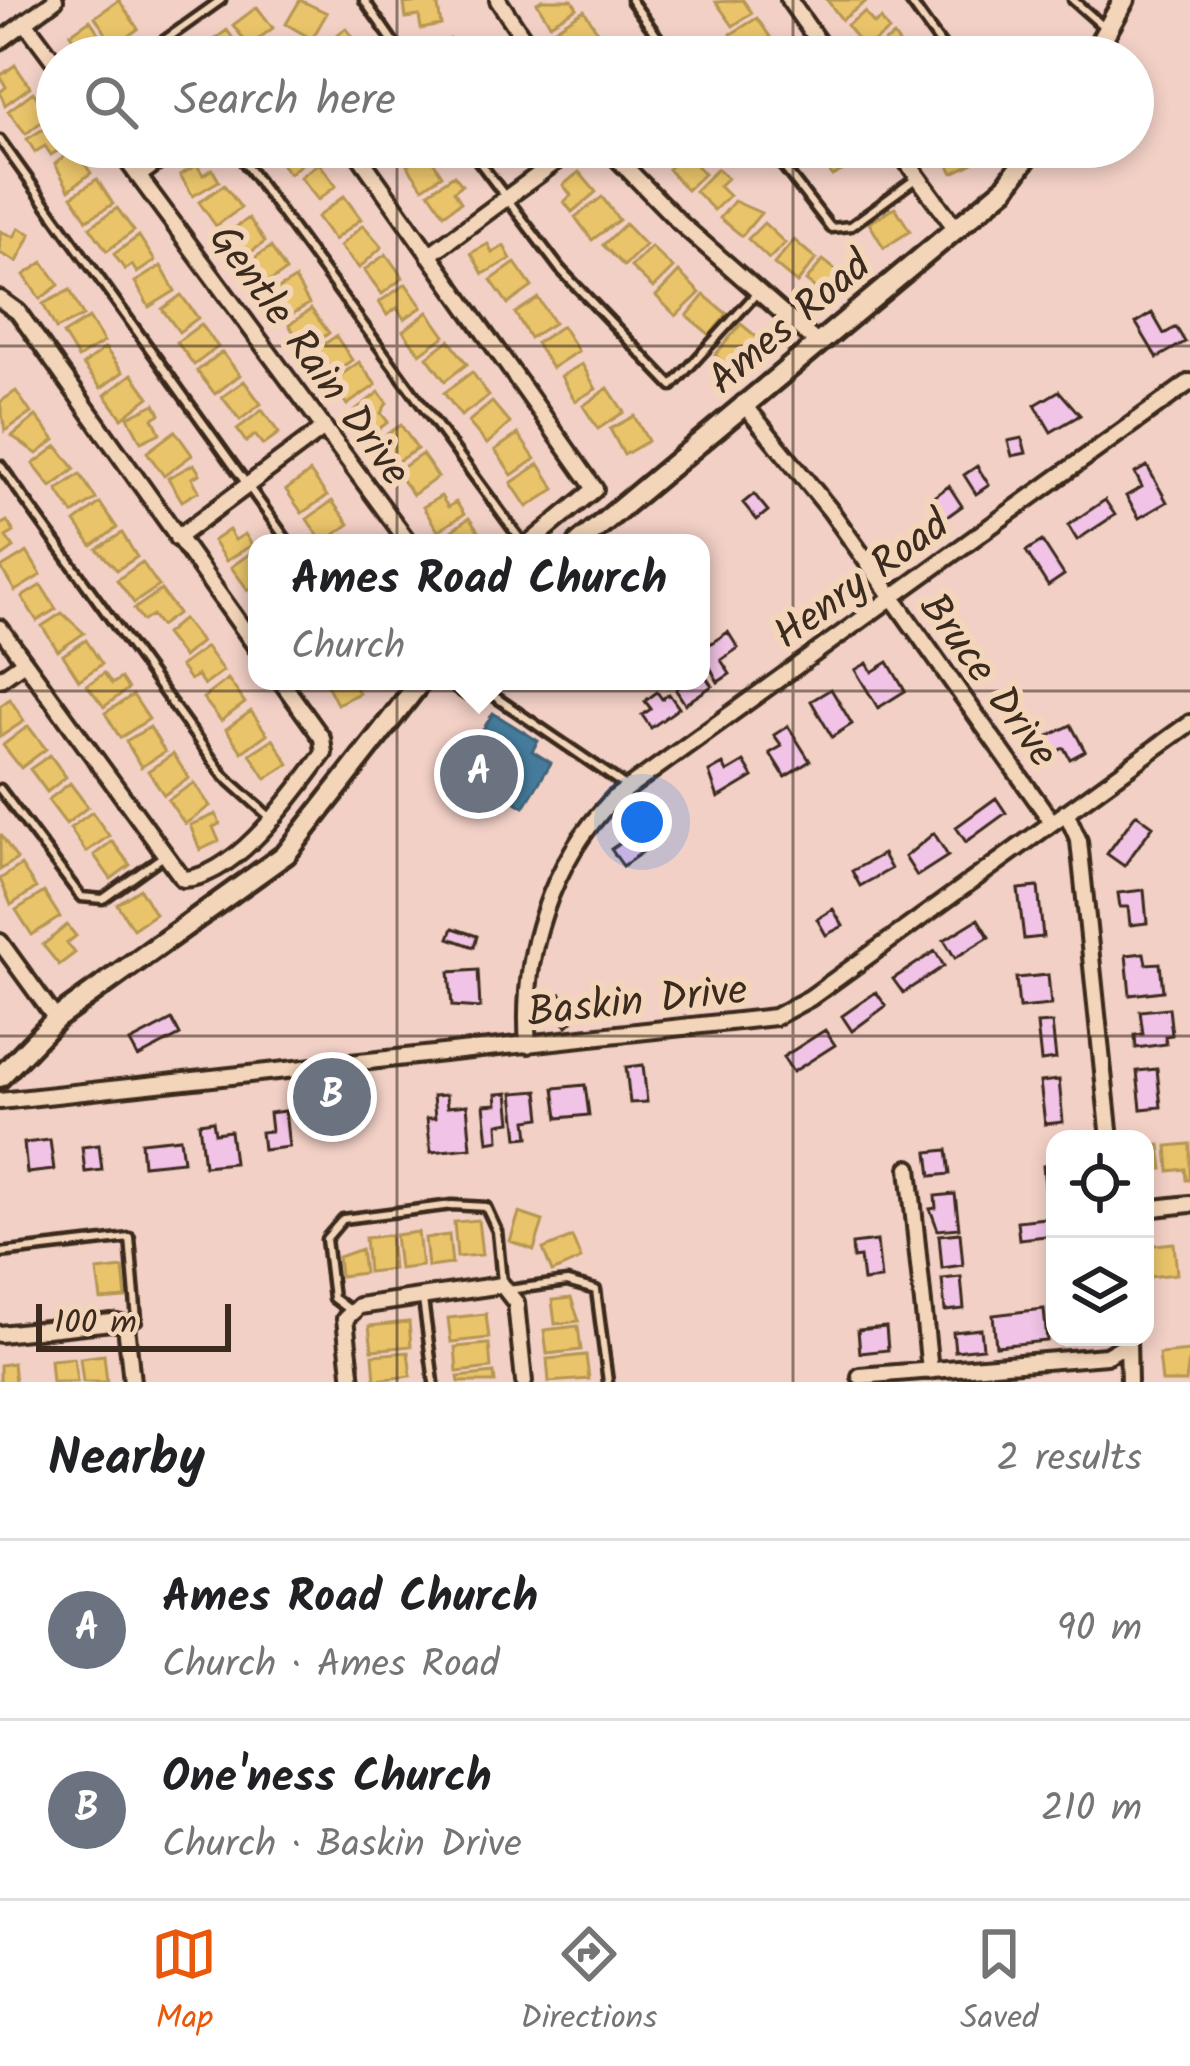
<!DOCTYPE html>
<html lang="en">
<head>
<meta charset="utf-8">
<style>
  :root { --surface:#fff; --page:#f6f6f6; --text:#202124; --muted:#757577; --line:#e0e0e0; --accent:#ea580c }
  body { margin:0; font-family:Kalam,sans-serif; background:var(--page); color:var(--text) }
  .controls { position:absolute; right:36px; bottom:36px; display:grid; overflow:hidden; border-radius:24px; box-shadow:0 6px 18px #0003 }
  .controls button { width:108px; height:108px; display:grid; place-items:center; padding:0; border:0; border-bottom:3px solid var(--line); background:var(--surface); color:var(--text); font:60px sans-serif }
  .scale { position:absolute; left:36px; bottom:30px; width:195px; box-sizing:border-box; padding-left:12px; border:6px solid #3b2a1e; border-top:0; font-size:33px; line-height:42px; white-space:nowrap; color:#3b2a1e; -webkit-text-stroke:9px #f3d5b9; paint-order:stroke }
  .you { position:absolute; left:642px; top:822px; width:42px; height:42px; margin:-30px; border:9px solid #fff; border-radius:50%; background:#1a73e8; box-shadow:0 0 0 18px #1a73e833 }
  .badge { display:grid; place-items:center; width:78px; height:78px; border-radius:50%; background:var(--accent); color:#fff; font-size:39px; font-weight:700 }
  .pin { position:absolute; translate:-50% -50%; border:6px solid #fff; box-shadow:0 3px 12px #0006 }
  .popup { position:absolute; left:248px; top:534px; width:462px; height:156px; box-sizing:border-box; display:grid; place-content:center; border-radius:24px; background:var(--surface); filter:drop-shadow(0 3px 9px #0005); font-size:39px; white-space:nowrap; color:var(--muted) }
  .popup b { font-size:45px; color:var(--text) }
  .popup::after { content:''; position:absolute; left:50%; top:100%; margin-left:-24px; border:24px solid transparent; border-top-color:var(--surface) }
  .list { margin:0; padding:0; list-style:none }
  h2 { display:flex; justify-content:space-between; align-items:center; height:156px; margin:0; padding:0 48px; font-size:51px }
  h2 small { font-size:39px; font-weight:400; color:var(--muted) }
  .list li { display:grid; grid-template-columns:78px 1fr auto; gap:36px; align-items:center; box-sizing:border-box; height:180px; padding:0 48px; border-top:3px solid var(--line) }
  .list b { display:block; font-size:45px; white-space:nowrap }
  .list p { margin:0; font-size:39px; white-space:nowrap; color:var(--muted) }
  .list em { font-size:39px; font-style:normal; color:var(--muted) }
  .icon { flex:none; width:66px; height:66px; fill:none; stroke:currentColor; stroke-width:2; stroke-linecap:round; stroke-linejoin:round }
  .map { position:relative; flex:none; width:1190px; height:1382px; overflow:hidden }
  .search { position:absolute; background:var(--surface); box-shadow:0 6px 18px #0003; left:36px; right:36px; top:36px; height:132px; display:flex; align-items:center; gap:30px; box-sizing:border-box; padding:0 42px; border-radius:66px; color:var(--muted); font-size:45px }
  .sheet { height:516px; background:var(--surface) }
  nav { display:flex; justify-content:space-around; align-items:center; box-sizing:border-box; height:168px; border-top:3px solid var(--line); background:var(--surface); font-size:33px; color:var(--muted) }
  nav a { display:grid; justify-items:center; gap:6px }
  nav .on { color:var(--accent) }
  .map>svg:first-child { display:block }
</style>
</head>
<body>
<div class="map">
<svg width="1190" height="1382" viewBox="0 0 1190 1382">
  <rect width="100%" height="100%" fill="#f2d0c6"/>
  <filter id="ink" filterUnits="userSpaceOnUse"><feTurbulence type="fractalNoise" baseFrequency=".00833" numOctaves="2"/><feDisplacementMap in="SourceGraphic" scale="24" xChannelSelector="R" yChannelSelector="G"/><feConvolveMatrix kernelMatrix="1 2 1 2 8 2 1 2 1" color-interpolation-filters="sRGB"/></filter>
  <g filter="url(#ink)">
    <path fill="#e9c46a" stroke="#b59653" stroke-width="3" d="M119,0L138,29L114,46L95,17Z
      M300,0L327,13L312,39L286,24Z
      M437,0L441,25L421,29L419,16L406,18L404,4Z
      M542,0H572L577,8L550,24L537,3Z
      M743,0L752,13L733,26L716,2Z
      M827,0H868L842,20Z
      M257,7L273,28L249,46L233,25Z
      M584,10L599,34L571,53L555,29Z
      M865,12L874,24L881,19L889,31L864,49L847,25Z
      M757,18L773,41L746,57L731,34Z
      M90,20L106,44L86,57L70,34Z
      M346,28L364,52L334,57L324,45Z
      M227,30L244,54L209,57L203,48Z
      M894,36L908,57H871L868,53Z
      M450,39L454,44L459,41L471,57H428Z
      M599,42L610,57H578Z
      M15,65L30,87L5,105L0,92L6,87L0,76Z
      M33,92L50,115L26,134L8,111Z
      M55,122L57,147H64L51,155L45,146L35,152L27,139Z
      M276,147H305L312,156L289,174L271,151Z
      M647,147H682L663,164Z
      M824,147H851L859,162L832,176L818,150Z
      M965,147L973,163L953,173L940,149Z
      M74,149L91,173L69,190L55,164Z
      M427,152L442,175L423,188L407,165Z
      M685,153L704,174L687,190L668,169Z
      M319,163L336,186L318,200L300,177Z
      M197,165L203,175L212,169L219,181L193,196L180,175Z
      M717,169L727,178L719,186L729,196L714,210L695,191Z
      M579,172L596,192L572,212L564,202L571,195L563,185Z
      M454,175L462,185L454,191L461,202L444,214L429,192Z
      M97,179L113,204L87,220L72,196Z
      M224,185L241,208L216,226L199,202Z
      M344,196L361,219L334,240L317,217Z
      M602,197L619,220L592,240L575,217Z
      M734,201L761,213L742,236L720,218Z
      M895,207L910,231L884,248L869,223Z
      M117,208L134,231L107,251L90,227Z
      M249,218L265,242L240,260L223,236Z
      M764,223L785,243L769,259L748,239Z
      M625,224L645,245L624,266L603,245Z
      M363,225L382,247L359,268L340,246Z
      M19,228L31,234L17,262L0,253V231L14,237Z
      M139,236L155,261L137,273L132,265L125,270L114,254Z
      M794,240L816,259L797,283L774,264Z
      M488,244L492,253L504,246L511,259L483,274L471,253Z
      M271,247L286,271L260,288L245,264Z
      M651,247L673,268L653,288L631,267Z
      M386,254L403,278L382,294L364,270Z
      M823,260L846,278L829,299L806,281Z
      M43,262L59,285L40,299L24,275Z
      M515,263L532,287L508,304L491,280Z
      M161,266L175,291L149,307L135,282Z
      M679,272L700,293L676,316L656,296Z
      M295,279L309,304L282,320L268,295Z
      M406,284L422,307L404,319L397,308L387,315L379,302Z
      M70,290L83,316L56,329L43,304Z
      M181,295L198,318L179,332L162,309Z
      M704,295L727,314L710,335L687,316Z
      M538,298L554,323L530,338L515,313Z
      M311,309L329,333L306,350L289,325Z
      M428,312L445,336L420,354L403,331Z
      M89,318L104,342L78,358L63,334Z
      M201,324L218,347L194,365L177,342Z
      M741,324L764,343L738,374L715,355Z
      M562,326L578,351L552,368L536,343Z
      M336,336L352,360L326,378L310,354Z
      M449,340L467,364L445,381L427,357Z
      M105,348L123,372L101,388L83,365Z
      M222,352L240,375L215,394L197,371Z
      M359,362L376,385L347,405L331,382Z
      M582,364L596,389L575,401L561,376Z
      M472,372L489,396L461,416L444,393Z
      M132,374L149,397L122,418L105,395Z
      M244,381L261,404L240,420L222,397Z
      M608,388L624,412L598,429L583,406Z
      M16,391L31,413L5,431L0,402Z
      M379,392L387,403L381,413L388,422L371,435L354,411Z
      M492,402L510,423L487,444L468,422Z
      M155,404L160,414L153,418L160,433L141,442L128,417Z
      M262,410L279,433L263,445L255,435L246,442L237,429Z
      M36,416L55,440L37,454L12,436Z
      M634,416L648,441L624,455L610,429Z
      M401,425L417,449L390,466L375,442Z
      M175,431L192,455L164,476L147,452Z
      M518,434L535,459L512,475L495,450Z
      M57,446L75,469L51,487L33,464Z
      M422,454L438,477L413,495L396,472Z
      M194,464L200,474L192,478L199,491L182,501L168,478Z
      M539,464L555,489L527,507L511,483Z
      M310,472L327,496L302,513L286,490Z
      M80,474L96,499L73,514L57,490Z
      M441,496L448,507L456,502L464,514L438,531L423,507Z
      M332,501L349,524L323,543L307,519Z
      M100,503L117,528L92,546L75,522Z
      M469,518L486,543H447L443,537Z
      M7,521L14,532L6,537L14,548L0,558V525Z
      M229,530L235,540L245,534L252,545L226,561L213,541Z
      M122,533L137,557L117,570L97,549Z
      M256,549L257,584L248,590L231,567Z
      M27,552L41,575L15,591L1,568Z
      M142,562L159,586L134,603L117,580Z
      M41,585L56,609L37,621L22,597Z
      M161,590L178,613L160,626L152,615L143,621L134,609Z
      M62,613L84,633L58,651L42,626Z
      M183,619L201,642L183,657L165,634Z
      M86,640L102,664L79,680L63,655Z
      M206,647L223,671L204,685L197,675L190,680L180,666Z
      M104,673L112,684L121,678L128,689L104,707L87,685Z
      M228,679L245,703L221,721L203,698Z
      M325,681H352L359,693L337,704Z
      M133,695L149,719L120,738L105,713Z
      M10,699L24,721L0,737V706Z
      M251,711L267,734L242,752L226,729Z
      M28,726L46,749L21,768L3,745Z
      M150,727L165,752L141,767L126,741Z
      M273,739L289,764L266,779L250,754Z
      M173,754L189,778L164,795L148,771Z
      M50,755L66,777L47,792L30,769Z
      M70,783L88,807L66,824L48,800Z
      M194,783L210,806L185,824L168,800Z
      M92,812L109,836L86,852L70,828Z
      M216,814L220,824L213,827L219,841L200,850L190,825Z
      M1,835L17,859L0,870V836Z
      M112,841L130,865L111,879L94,855Z
      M21,865L36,888L11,905L0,879Z
      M140,889L155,914L133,929L117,904Z
      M44,892L60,917L32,935L16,910Z
      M67,925L76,936L67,943L75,953L59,965L43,945Z
      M1190,1144V1180H1186L1185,1169L1169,1171L1167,1146Z
      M1160,1145L1163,1169L1148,1171L1145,1185V1146Z
      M519,1213L543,1221L534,1250L510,1241Z
      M478,1220L482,1255L457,1257L454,1222Z
      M418,1232L422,1266L399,1269L395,1235Z
      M390,1235L393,1269L368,1272L365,1238Z
      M449,1235L452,1264L428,1267L425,1238Z
      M572,1237L581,1259L552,1272L543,1249Z
      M1174,1243L1177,1274L1148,1277L1145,1246Z
      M361,1249L364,1273L340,1276L338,1257Z
      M123,1268L126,1298L101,1300L97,1271Z
      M571,1298L579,1321L555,1324L552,1300Z
      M486,1314L489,1338L451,1342L448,1318Z
      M409,1322L411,1346L372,1350L369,1326Z
      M578,1326L581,1350L547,1354L544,1330Z
      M489,1344L491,1368L457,1372L455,1347Z
      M1190,1351L1186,1382H1162L1159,1354Z
      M408,1352L411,1376L375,1380L373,1355Z
      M104,1355L107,1382H83L80,1358Z
      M586,1355L589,1379L549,1382L547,1359Z
      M74,1358L77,1382H52L50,1360Z
      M13,1363L15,1382H0V1365Z
      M494,1373L495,1382H459L458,1377Z"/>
    <path fill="#457b9d" stroke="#426377" stroke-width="3" d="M493,713L538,741L532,751L551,763L524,807L460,768Z"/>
    <path fill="#f1c3e6" stroke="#3b2a1e" stroke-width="3" d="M1152,313L1164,334L1176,327L1185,342L1157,358L1136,323Z
      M1059,391L1080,415L1051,432L1035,405Z
      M1022,438L1026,453L1012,456L1008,441Z
      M977,466L989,485L976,494L964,475Z
      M1147,466L1167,502L1139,518L1126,496L1142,487L1135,473Z
      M949,486L962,506L941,521L928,501Z
      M754,494L768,511L757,520L743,503Z
      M1105,500L1115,515L1077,540L1068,525Z
      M1042,541L1064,575L1048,586L1026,551Z
      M728,632L738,648L721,660L730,674L718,682L701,650Z
      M888,662L905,691L878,708L855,670L867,663L872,672Z
      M701,670L712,686L685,704L676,690L683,681H701Z
      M831,689L852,724L832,737L811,701Z
      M657,692L662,699L669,694L679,708L651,728L642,715L651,709L645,701Z
      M1071,725L1085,751L1070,759L1064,748L1051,754L1043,739Z
      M788,726L810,761L785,777L770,753L782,746L774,735Z
      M744,762L753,777L718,798L709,772L723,764L727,772Z
      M996,798L1006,813L966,842L956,827Z
      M1136,814L1153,826L1124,866L1107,854Z
      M640,829L651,846L623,866L611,849Z
      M934,833L948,856L917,876L905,857Z
      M883,854L891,869L860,886L852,871Z
      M1038,887L1043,937L1024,939L1018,889Z
      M1144,890L1147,923L1130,925L1128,907H1120L1118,893Z
      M833,909L843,926L826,935L817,919Z
      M978,919L989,937L955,958L944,940Z
      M453,928L477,936L474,947L449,938Z
      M935,951L944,966L903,993L893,979Z
      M1144,953L1146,964L1160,963L1163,991L1130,995L1126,955Z
      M478,970L480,1008L452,1006L449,972Z
      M1048,975L1051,1005L1019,1008L1016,978Z
      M876,992L886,1006L852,1031L842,1016Z
      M561,994L580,1014L567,1026L549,1006Z
      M1169,1008L1172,1035L1165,1036L1166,1044L1136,1048L1135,1035L1143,1034L1140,1011Z
      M172,1020L180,1035L138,1057L130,1042Z
      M1052,1023L1056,1059L1041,1061L1037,1024Z
      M825,1030L835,1045L793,1072L783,1057Z
      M643,1065L647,1102L630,1103L626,1067Z
      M1157,1069L1161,1107L1141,1109L1137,1071Z
      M1059,1080L1063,1122L1045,1124L1040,1082Z
      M585,1085L589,1115L558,1118L554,1088Z
      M538,1091L541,1118L527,1120L529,1137L518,1138L513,1093Z
      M508,1093L511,1122L498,1124L499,1140L488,1142L484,1105L497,1104L496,1094Z
      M446,1095L447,1107L467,1105L471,1148L431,1152L427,1118H435L433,1096Z
      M285,1111L289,1147L263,1150L261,1132L271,1131L269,1113Z
      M213,1121L215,1133L230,1131L234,1163L204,1166L199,1123Z
      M180,1138L183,1161L143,1165L141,1142Z
      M50,1140L54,1170L27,1173L24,1143Z
      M99,1145L102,1170L85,1172L82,1147Z
      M947,1150L950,1174L931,1176L928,1152Z
      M1054,1161H1055V1194L1046,1195L1043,1166Z
      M955,1194L959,1228L938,1230L930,1209L936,1208L935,1196Z
      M1055,1217V1235L1019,1239L1017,1221Z
      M960,1233L963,1265L942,1268L939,1235Z
      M877,1241L881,1279L863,1281L860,1257L853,1258L852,1244Z
      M961,1277L964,1309L945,1311L942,1279Z
      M1044,1309L1047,1341L996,1346L993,1315Z
      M886,1327L888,1350L860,1353L858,1330Z
      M981,1329L983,1348L955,1351L953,1332Z"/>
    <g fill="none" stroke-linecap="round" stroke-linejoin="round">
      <defs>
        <path id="lane" d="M364,0L404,57
          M631,0L672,57
          M909,0L950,57
          M1073,0L1105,28
          M141,57L221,0
          M0,140L289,543
          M233,147L523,543
          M468,147L560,269L672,386L756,294
          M768,147L831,228L851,226L918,177
          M910,160L927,147
          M0,465L224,776L271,818
          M446,681L465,694L494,696L627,787
          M0,789L81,897L103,899L162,857
          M0,1253L130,1238L137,1320L126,1325
          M508,1290L567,1282L596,1290L608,1382
          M423,1300L434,1382
          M349,1310L333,1298L326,1239L343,1219L452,1205L486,1207L497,1231L502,1282"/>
        <path id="street" d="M498,0L536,57
          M789,0L829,57
          M25,22L57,65
          M0,41L55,0
          M117,147L409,543
          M353,147L595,489L530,543
          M606,147L680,223L817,343
          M896,147L956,229
          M138,176L178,147
          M429,255L576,147
          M0,299L18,312L257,648
          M743,403L830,510L1052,822
          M177,538L324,428
          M0,628L183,879C237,877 293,794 324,753L322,738L281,681
          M0,679L24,662
          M1066,812L1079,841L1110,1139
          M0,942L56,1019
          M528,1045C521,956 550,863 613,799L1190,382
          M0,1101L775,1017L810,998L1190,723
          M909,1168L930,1371
          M1145,1209L1190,1204
          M0,1334L112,1322L126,1325L132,1382
          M1128,1342L1129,1382
          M860,1376L1106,1356L1127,1344
          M352,1382L345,1319L359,1306L502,1285L516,1303L524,1382"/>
        <path id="secondary" d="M1092,57L1124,0
          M579,543L1005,188L1034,147
          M0,1077L56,1019L286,854L421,681"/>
      </defs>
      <use href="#lane" stroke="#3b2a1e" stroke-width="15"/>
      <use href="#street" stroke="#3b2a1e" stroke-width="22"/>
      <use href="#secondary" stroke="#3b2a1e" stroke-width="27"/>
      <use href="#lane" stroke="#f3d5b9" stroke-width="6"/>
      <use href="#street" stroke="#f3d5b9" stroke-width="14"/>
      <use href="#secondary" stroke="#f3d5b9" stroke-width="18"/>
    </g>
  </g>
  <path fill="none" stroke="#3b2a1e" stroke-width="3" stroke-opacity="0.55" d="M397,0V57M793,0V57M397,147V1382M793,147V1382M0,346H1190M0,691H1190M0,1036H1190"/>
  <g text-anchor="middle" stroke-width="12" stroke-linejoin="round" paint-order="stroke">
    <g font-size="42" fill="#3b2a1e" stroke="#f3d5b9">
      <text transform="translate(788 321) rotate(-40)" y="15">Ames Road</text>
      <text transform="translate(311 354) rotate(54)" y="15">Gentle Rain Drive</text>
      <text transform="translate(860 578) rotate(-36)" y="15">Henry Road</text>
      <text transform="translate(990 679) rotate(54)" y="15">Bruce Drive</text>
      <text transform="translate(637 999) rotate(-6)" y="15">Baskin Drive</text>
    </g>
  </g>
</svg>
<div class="controls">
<button><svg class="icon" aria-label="locate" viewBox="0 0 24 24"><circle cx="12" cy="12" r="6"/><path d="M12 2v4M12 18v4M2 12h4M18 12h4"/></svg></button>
<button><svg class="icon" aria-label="layers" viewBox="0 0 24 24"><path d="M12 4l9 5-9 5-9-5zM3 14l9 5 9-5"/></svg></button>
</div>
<div class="scale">100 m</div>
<div class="you"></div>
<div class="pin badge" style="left:479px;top:774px;background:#6b7280">A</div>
<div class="popup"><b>Ames Road Church</b>Church</div>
<div class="pin badge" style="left:332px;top:1097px;background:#6b7280">B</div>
<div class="search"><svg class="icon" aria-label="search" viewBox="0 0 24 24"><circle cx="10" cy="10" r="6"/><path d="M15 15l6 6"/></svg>Search here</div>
</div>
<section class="sheet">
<h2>Nearby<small>2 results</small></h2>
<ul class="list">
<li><span class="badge" style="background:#6b7280">A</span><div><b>Ames Road Church</b><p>Church · Ames Road</p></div><em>90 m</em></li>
<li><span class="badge" style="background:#6b7280">B</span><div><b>One'ness Church</b><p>Church · Baskin Drive</p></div><em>210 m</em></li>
</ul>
</section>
<nav>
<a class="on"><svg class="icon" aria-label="map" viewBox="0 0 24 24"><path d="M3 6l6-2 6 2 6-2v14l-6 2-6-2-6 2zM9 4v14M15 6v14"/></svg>Map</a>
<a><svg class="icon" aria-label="directions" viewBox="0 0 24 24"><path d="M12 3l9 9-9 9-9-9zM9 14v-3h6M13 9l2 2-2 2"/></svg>Directions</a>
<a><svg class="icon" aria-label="saved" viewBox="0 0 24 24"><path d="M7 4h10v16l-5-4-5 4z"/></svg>Saved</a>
</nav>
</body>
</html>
